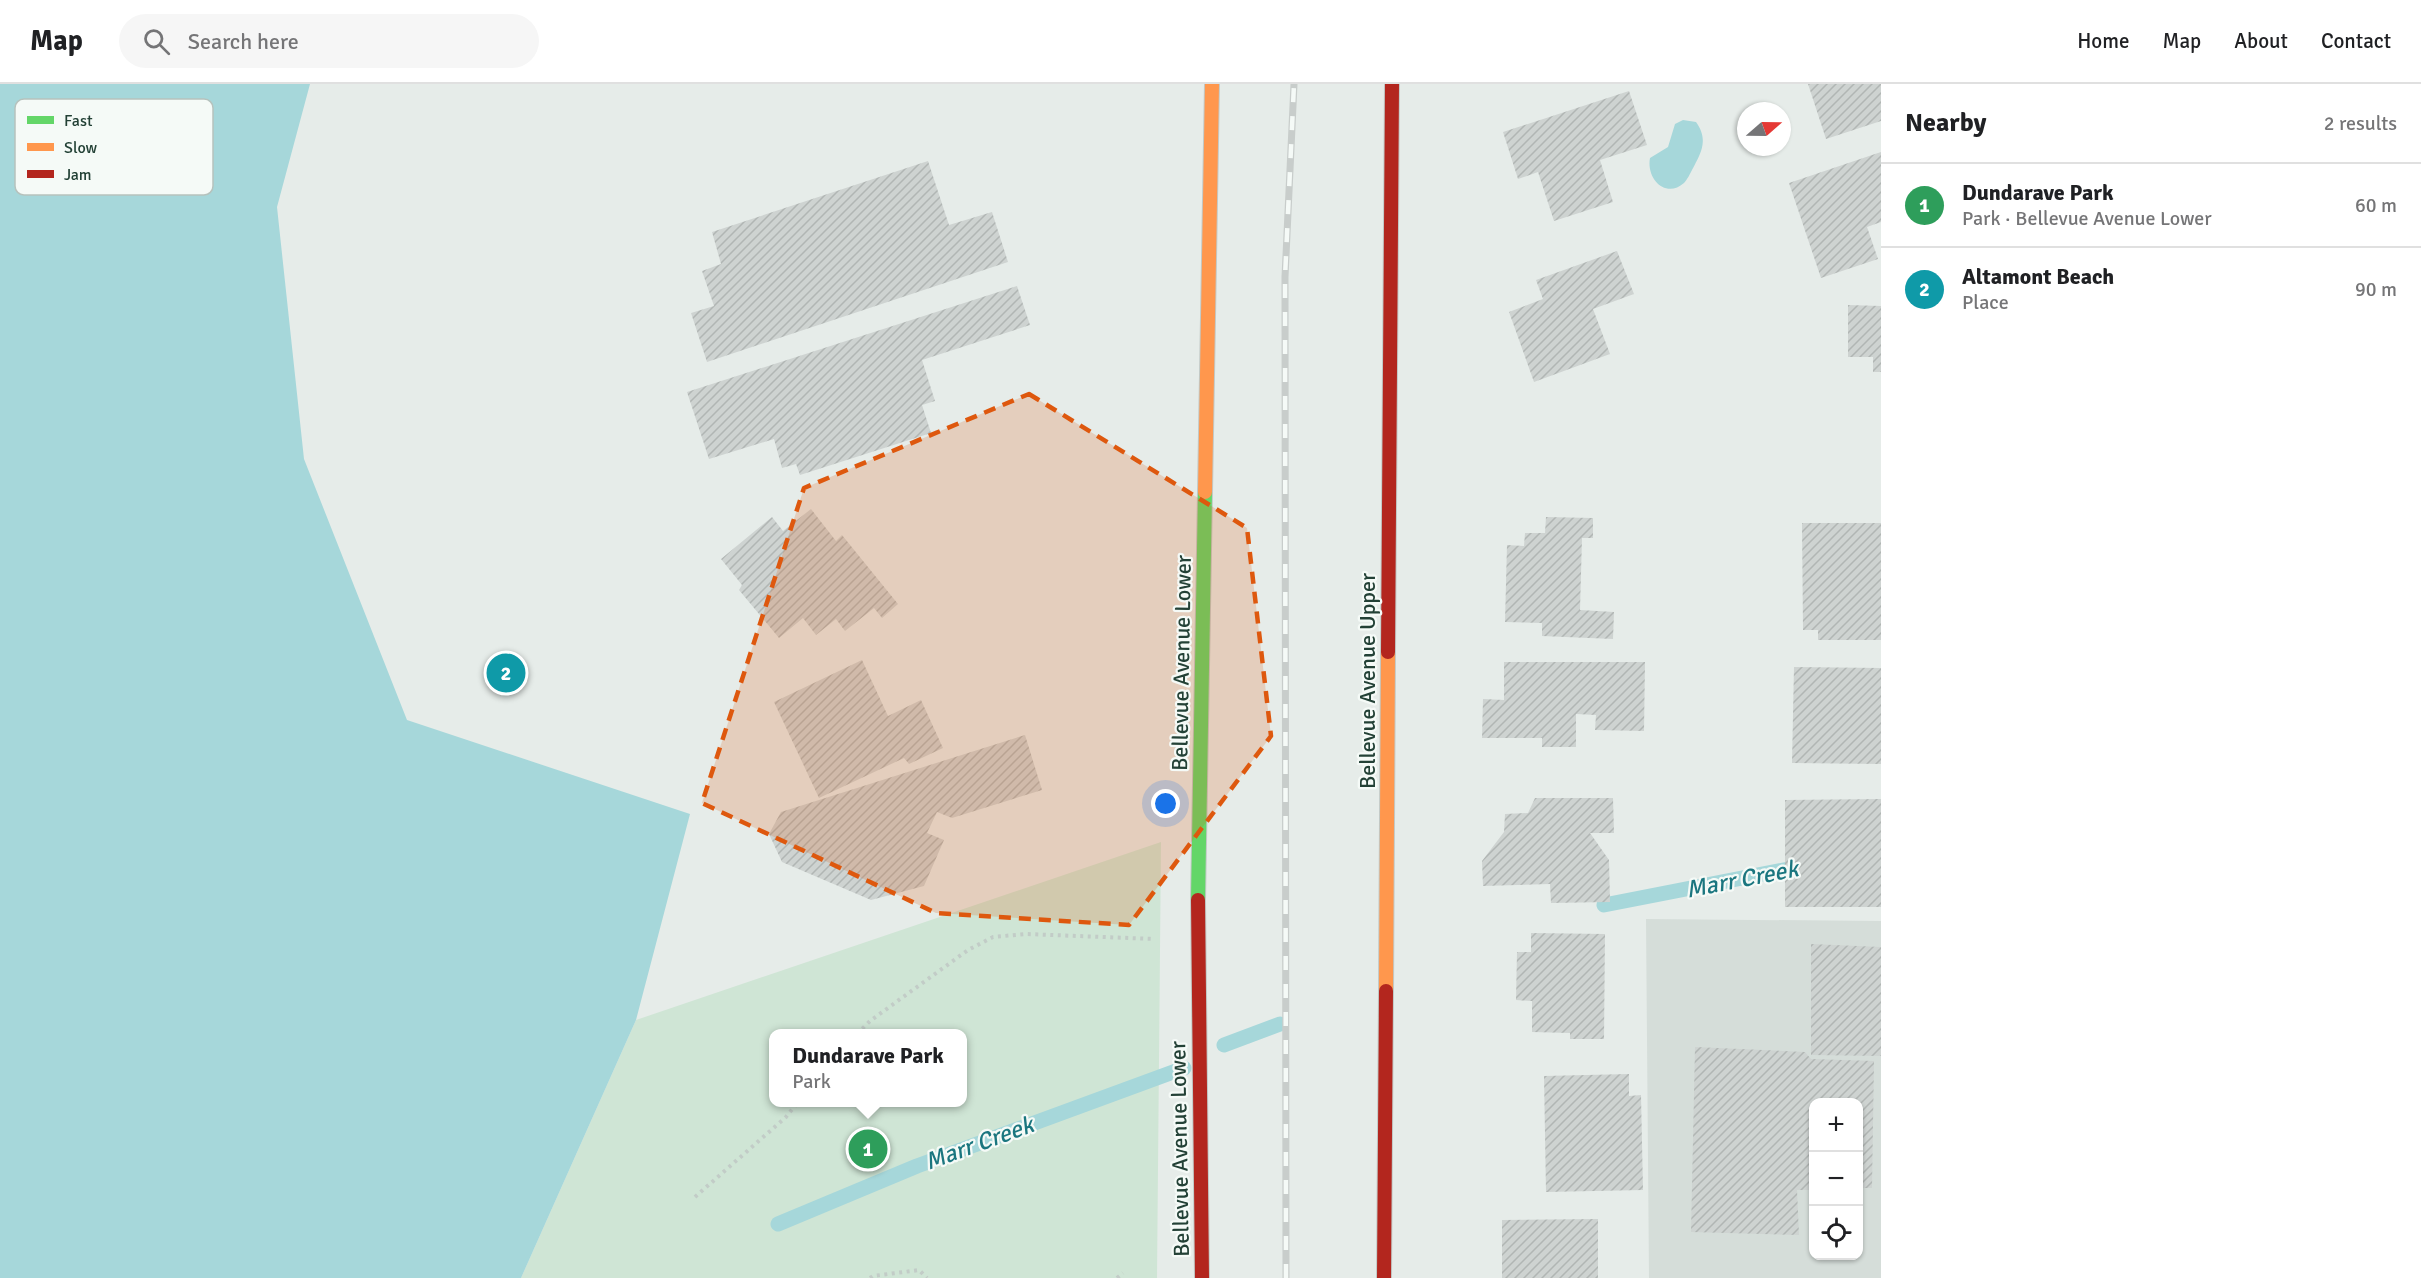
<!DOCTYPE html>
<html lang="en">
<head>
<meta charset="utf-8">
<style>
  :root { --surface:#fff; --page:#f6f6f6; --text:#202124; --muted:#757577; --line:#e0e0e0; --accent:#677d75 }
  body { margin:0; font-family:Signika,sans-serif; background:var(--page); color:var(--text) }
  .controls { position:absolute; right:18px; bottom:18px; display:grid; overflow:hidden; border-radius:12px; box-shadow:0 2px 4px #0004 }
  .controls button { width:54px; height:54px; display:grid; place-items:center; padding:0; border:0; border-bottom:2px solid var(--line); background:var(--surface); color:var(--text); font:30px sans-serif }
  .compass { position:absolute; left:1737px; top:18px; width:54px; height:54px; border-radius:50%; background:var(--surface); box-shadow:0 2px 4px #0004; rotate:70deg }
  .you { position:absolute; left:1166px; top:720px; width:21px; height:21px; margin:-15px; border:4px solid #fff; border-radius:50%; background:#1a73e8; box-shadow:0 0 0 9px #1a73e833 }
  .badge { display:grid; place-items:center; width:39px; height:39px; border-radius:50%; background:var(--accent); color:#fff; font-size:20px; font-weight:700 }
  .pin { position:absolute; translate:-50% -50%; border:3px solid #fff; box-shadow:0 2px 6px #0006 }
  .popup { position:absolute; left:769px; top:945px; width:198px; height:78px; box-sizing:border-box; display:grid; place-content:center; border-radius:12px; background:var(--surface); filter:drop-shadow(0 2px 4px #0005); font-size:20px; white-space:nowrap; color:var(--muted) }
  .popup b { font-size:22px; color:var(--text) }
  .popup::after { content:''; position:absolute; left:50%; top:100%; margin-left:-12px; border:12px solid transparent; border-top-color:var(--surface) }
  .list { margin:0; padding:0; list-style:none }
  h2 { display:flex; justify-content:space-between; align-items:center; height:78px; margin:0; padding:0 24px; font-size:26px }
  h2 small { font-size:20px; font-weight:400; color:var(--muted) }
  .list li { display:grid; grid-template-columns:39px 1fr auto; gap:18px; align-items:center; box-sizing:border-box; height:84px; padding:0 24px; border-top:2px solid var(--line) }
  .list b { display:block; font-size:22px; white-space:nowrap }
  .list p { margin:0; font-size:20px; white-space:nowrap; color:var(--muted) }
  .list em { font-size:20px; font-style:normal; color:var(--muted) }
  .icon { flex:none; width:33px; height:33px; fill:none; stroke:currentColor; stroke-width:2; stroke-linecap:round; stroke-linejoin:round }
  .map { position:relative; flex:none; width:1881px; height:1194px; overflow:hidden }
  header { display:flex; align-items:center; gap:36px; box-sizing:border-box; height:84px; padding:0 30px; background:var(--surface); border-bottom:2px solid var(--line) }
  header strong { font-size:28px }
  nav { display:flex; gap:33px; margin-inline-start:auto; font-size:21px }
  .search { width:420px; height:54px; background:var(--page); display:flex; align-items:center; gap:15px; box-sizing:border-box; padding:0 21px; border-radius:33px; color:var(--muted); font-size:22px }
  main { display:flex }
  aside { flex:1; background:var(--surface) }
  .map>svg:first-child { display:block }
</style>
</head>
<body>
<header>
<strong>Map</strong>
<div class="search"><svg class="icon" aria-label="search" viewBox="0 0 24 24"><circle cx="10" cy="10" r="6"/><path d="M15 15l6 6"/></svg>Search here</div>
<nav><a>Home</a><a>Map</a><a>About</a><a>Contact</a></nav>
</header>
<main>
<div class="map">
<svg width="1881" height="1194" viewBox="0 0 1881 1194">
  <defs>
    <pattern id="building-hatch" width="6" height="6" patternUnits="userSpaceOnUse" patternTransform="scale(1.5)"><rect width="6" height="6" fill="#ced3d1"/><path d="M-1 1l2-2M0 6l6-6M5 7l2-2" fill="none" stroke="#b1b6b4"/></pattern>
  </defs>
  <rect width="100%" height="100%" fill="#e6ece9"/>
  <path fill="#d5ddd9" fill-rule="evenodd" d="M1646,835L1881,837V1194H1649ZM1814,1018H1858V1172H1814Z"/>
  <path fill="#cfe5d5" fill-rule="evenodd" d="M1161,758L1157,1194H521L636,936ZM774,950H962V1018H774Z"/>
  <path fill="#a6d7da" d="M0,0H310L277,123L304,375L407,636L690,730L636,936L521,1194H0Z
    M1683,36L1696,38C1709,56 1701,69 1692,86C1690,90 1687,96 1684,99C1666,115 1646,95 1650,74L1668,63L1675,40Z"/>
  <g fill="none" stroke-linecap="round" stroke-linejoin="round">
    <path stroke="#a6d7da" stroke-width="15" d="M1604,821L1804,782
      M1224,961L1280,940
      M778,1140L917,1082L1184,984"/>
  </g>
  <path fill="url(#building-hatch)" d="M1808,0H1881V37L1826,55Z
    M1629,7L1647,61L1600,76L1613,118L1554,137L1538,88L1518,95L1503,48Z
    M1881,68V138L1867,143L1878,175L1821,194L1789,99Z
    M928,77L949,141L992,128L1008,178L707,278L691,229L714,222L702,187L721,180L712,148Z
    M1617,167L1634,210L1593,225L1610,270L1534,298L1509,228L1543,215L1536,196Z
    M1017,202L1030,241L922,276L935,317L922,321L931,349L800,391L796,380L782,384L774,355L709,375L687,308Z
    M1848,221L1881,222V288H1873V273H1848Z
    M811,425L836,457L842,451L898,520L882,534L874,524L845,547L836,535L816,551L803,534L779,554L739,506L742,501L721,475L772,433L783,447Z
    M1546,433L1593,434V454H1582L1580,526L1614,528L1613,555L1542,552V539L1505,538L1507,461L1524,462L1525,449H1545Z
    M1802,439H1881V556H1818V546H1803Z
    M862,576L888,632L921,616L943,664L909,680L904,674L819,714L774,618Z
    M1504,578H1645L1644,647L1595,646L1596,631L1576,630V663H1542V654H1482L1483,615L1504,616Z
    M1794,583L1881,584V680L1792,679Z
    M1025,651L1042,706L952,734L937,728L927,749L944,756L924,802L871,816L782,778L769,750L781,728Z
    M1535,714H1613L1614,749H1590L1609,776L1610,818L1551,819L1550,800L1483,802L1482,777L1504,748L1505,730L1528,729Z
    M1881,715V823H1785V716Z
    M1531,849L1605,850L1604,955H1570V949L1532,948V917L1516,916L1517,868H1531Z
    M1811,860L1881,863V972L1811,971Z
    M1695,963L1805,968L1811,975L1874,977L1872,1104H1858V1018H1814V1106H1797L1799,1151L1691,1148Z
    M1629,990V1012L1641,1011L1643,1106L1546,1108L1544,992Z
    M1598,1135V1194H1502V1136Z"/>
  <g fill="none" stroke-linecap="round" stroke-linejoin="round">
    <defs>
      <path id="fast" d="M1198,816L1205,408"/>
      <path id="slow" d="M1205,408L1212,0
        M1386,907L1388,568"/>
      <path id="jam" d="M1388,568L1392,0
        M1198,816L1202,1194
        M1384,1194L1386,907"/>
    </defs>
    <use href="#fast" stroke="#c2c9c6" stroke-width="16"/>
    <use href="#slow" stroke="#c2c9c6" stroke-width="16"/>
    <use href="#jam" stroke="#c2c9c6" stroke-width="16"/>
    <path stroke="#c2ccc7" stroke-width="4" stroke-dasharray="3 4.5" stroke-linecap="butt" d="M857,950L870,937L968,866L993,853L1026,850L1155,855
      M695,1113L786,1033L798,1018
      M870,1194L873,1192L919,1186L927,1194
      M1117,1194L1123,1189"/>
    <use href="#fast" stroke="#63d668" stroke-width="14"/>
    <use href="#slow" stroke="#ff974d" stroke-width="14"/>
    <use href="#jam" stroke="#b3261e" stroke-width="14"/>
    <defs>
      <path id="rail" d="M1286,1194L1285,193L1294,0"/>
    </defs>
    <use href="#rail" stroke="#c8cdcb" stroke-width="7"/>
    <use href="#rail" stroke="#f5faf7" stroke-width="4.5" stroke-dasharray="14" stroke-linecap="butt"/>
  </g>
  <path fill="#de580e" fill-opacity="0.2" stroke="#de580e" stroke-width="4.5" stroke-dasharray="12 8" stroke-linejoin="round" d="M1029,310L1247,444L1271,652L1129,841L936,829L702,719L804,404Z"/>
  <g text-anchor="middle" stroke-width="4.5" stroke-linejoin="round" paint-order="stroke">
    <g font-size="22" fill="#234136" stroke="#f5faf7">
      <text transform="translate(1181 579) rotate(-89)" y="8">Bellevue Avenue Lower</text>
      <text transform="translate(1367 597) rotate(-90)" y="8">Bellevue Avenue Upper</text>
      <text transform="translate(1179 1065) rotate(-91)" y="8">Bellevue Avenue Lower</text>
    </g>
    <g font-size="24" font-style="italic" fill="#1a767f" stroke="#f5faf7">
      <text transform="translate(1742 795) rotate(-11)" y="8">Marr Creek</text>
      <text transform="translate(979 1059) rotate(-20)" y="8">Marr Creek</text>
    </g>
  </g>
  <rect x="15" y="15" width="198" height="96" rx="9" fill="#f5faf7" stroke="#b6c2bd" stroke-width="1.5"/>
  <rect x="27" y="32" width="27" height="8" fill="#63d668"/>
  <rect x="27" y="59" width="27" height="8" fill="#ff974d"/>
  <rect x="27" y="86" width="27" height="8" fill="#b3261e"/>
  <g font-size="16" fill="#234136">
    <text x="64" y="42">Fast</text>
    <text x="64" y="69">Slow</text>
    <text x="64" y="96">Jam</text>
  </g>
</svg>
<div class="controls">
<button>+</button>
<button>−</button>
<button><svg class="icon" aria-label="locate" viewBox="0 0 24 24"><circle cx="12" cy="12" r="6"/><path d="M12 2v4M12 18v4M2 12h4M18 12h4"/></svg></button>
</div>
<svg class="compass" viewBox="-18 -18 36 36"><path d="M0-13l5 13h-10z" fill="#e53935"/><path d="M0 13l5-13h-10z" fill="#757577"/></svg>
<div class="you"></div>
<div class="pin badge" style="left:868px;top:1065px;background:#2e9e5b">1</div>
<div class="popup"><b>Dundarave Park</b>Park</div>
<div class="pin badge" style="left:506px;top:589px;background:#0f9aa8">2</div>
</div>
<aside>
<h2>Nearby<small>2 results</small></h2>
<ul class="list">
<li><span class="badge" style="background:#2e9e5b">1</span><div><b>Dundarave Park</b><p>Park · Bellevue Avenue Lower</p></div><em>60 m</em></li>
<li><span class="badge" style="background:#0f9aa8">2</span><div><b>Altamont Beach</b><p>Place</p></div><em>90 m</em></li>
</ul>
</aside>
</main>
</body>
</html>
